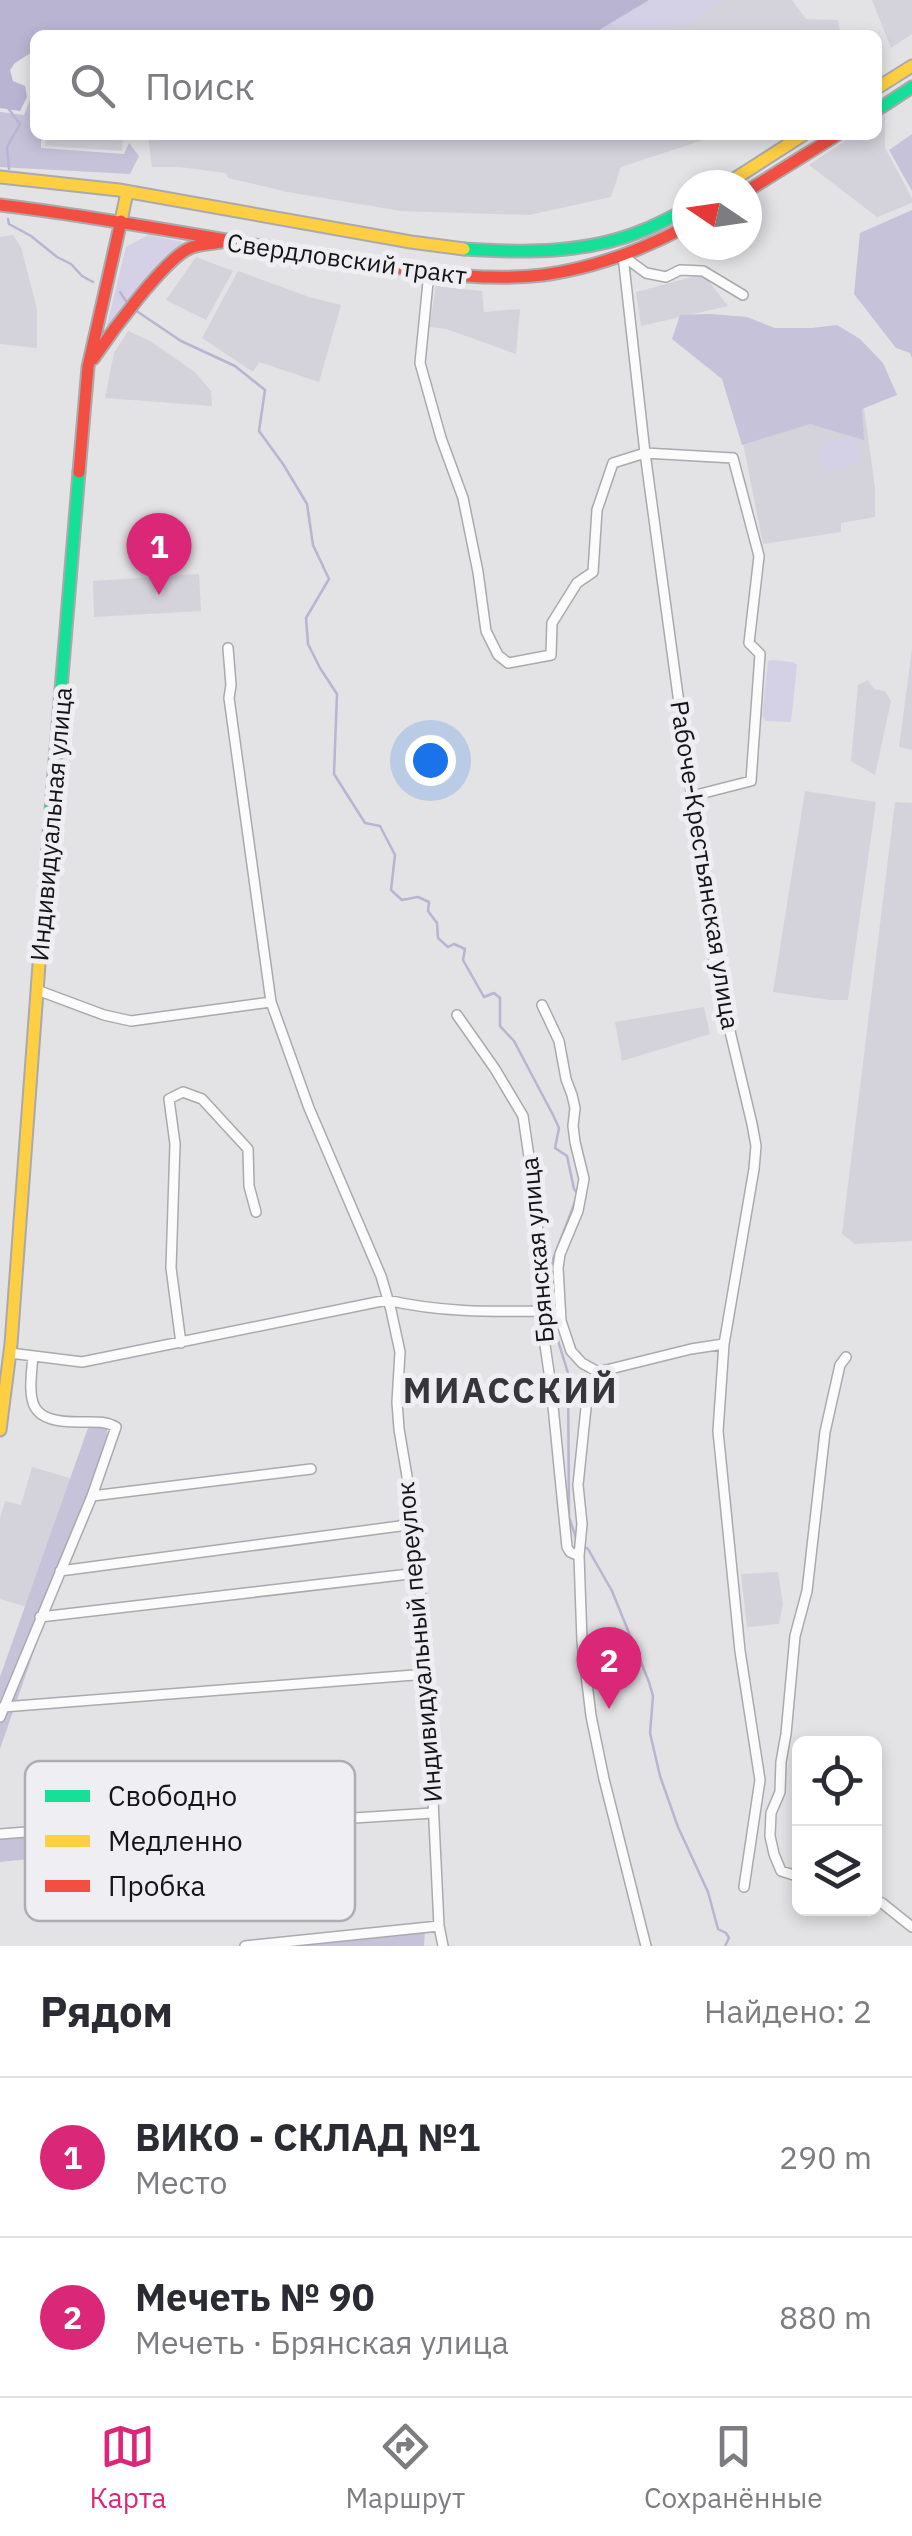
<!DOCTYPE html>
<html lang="ru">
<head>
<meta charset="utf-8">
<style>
  :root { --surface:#fff; --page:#f2f2f3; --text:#2b2b33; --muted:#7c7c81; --line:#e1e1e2; --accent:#db2777 }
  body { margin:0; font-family:"IBM Plex Sans",sans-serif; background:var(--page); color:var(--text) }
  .controls { position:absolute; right:30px; bottom:30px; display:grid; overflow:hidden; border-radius:15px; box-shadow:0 5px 15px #0003 }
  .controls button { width:90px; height:90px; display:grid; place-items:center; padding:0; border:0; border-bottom:2px solid var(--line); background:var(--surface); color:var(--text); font:50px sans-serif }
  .compass { position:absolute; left:672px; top:170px; width:90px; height:90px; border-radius:50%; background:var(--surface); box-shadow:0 5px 15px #0003; rotate:283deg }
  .you { position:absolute; left:430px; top:760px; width:35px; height:35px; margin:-25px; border:8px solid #fff; border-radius:50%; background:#1a73e8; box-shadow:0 0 0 15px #1a73e833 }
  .badge { display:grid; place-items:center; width:65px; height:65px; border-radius:50%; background:var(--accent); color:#fff; font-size:32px; font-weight:700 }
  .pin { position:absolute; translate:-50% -82px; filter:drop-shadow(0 2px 5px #0008) }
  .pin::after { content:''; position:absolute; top:52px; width:35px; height:30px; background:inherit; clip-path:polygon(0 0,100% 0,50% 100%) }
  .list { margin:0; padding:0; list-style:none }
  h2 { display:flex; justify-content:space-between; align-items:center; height:130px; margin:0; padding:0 40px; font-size:42px }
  h2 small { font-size:32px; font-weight:400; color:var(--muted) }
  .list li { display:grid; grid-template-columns:65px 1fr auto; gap:30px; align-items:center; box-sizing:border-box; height:160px; padding:0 40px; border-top:2px solid var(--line) }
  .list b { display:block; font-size:38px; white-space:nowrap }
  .list p { margin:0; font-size:32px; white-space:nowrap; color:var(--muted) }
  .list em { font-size:32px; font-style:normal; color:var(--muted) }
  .icon { flex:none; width:55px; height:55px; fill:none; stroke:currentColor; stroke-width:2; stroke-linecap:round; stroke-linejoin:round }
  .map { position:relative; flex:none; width:912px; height:1946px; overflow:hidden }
  .search { position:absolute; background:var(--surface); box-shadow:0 5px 15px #0003; left:30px; right:30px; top:30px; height:110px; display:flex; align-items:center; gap:25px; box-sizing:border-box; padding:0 35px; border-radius:15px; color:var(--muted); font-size:38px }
  .sheet { height:450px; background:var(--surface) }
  nav { display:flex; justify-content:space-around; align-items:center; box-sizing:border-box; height:140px; border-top:2px solid var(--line); background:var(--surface); font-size:28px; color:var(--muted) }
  nav a { display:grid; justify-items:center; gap:5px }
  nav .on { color:var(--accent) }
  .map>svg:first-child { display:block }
</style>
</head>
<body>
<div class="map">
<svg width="912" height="1946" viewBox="0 0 912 1946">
  <rect width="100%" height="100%" fill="#e3e2e5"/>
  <path fill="#d4d3db" d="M672,0H792L806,19L838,20L840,35H616Z
    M872,0H912V34L891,48Z
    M885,114V148L912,198V203L877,217L809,165L854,135H877V120Z
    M46,135H123L122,151L45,146Z
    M148,135H703V140L621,167L611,197L529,215L401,211L288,192L228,178L226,173L180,167H152Z
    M13,235L21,247L37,309V348L0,344V237Z
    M196,257L233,271L206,320L166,300Z
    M238,271L309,297L341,305L319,382L259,362L253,372L202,338Z
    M703,274L728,306L641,326L636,292Z
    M436,286L482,291L484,312L520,309L516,354L446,329L429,327Z
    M128,331L150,341L195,372L211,391L212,406L105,398L114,353Z
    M859,372L875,488V517L841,523V532L763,544L734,397Z
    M199,574L201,611L94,617L93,581Z
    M912,649V750L899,747Z
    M868,680L874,689L885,691L891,701L875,775L851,761L858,685Z
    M805,791L876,802L848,1000H830L773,992Z
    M895,802L912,803V1241L855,1244L842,1234Z
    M704,1007L710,1034L622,1061L615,1022Z
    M32,1467L76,1480L36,1610L0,1599V1518L5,1501L21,1505Z
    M778,1572L783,1604L779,1624L747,1627L741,1574Z"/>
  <path fill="#d4d0e5" d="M648,0H725L689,24L648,35H591Z
    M148,235L183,242L147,280L106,329L126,247Z
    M851,437L857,441L861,459L858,464L827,470L821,466L818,448L824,441Z
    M773,660L793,662L797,665L791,722L766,721L762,716L768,661Z"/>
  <path fill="#c6c2da" d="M35,87V135H41V148L124,154L129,143L139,156L130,174L0,167V112L24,115Z
    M912,134V191L889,150Z
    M912,210V358L910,353L896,348L854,294L860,233Z
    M710,314L747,317L775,328H812L837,325L860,339L883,363L897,395L862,409L864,440L810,424L742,445L722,379L672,339L680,315Z
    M92,1425H100L107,1429V1441L0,1749V1677L88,1428Z
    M253,1820L249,1837L0,1862V1838Z
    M425,1931L424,1946H288Z"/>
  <path fill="#b9b4d2" d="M0,0H649L591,35H35V50L15,63L10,70L13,81L25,86L27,97L20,111L0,108Z"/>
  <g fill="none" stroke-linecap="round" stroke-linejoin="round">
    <path stroke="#b9b4d2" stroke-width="2.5" d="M8,108L20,124L7,147L9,169
      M8,219L9,224L31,236L57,257L71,264L82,276L93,282
      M120,292L128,304
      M138,312L181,341L235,366L265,390L259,431L283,464L307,504L313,545L329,579L306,618L308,644L320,668L337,694L334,774L365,823L380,826L395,855L391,890L402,900L418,897L429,902L428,911L437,923L438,938L448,947L454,944L465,949L463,960L484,997L494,993L500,998V1026L514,1041L553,1115L559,1128L555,1148L567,1156L574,1189L578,1194L547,1275L552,1321L568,1373L569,1517L577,1541
      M583,1546L588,1549L612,1591L649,1682L653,1696L650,1733L660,1776L678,1827L708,1892L718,1929L726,1933L729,1938L725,1946"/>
    <defs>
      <path id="street" d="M623,256L645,453L715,968L752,1124L756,1146L754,1169L724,1344L718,1431L740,1651L760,1780L744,1887
        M623,256L646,273L666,277L680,270L703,271L743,295
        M429,272L420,363L441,438L463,498L478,572L486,631L498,655L508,663L551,655L552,623L577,583L593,572L597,510L613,463L645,453L733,458L759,556L749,643L760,654L751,781L692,796
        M228,648L231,685L229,698L271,1002L309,1108L381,1276L391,1310L400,1352L397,1402L399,1429L414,1518L427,1674L439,1926L443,1946
        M37,990L104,1015L131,1021L271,1002
        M542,1005L559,1041L566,1079L572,1095L575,1108L573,1126L575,1142L584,1179L578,1211L560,1254L558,1268L561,1321L571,1351L582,1363L598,1372L587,1398L578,1485L582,1524L579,1556L582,1641L591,1716L604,1779L646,1946
        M457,1015L495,1069L523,1116L537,1211L540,1311L551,1386L567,1547L570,1552L579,1556
        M181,1343L171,1268L175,1144L169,1099L183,1092L202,1099L248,1149L249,1186L256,1212
        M10,1353L82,1362L387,1300C438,1312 488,1312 540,1311
        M598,1372L691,1349L724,1344
        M92,1496L311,1469
        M60,1571L400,1526L414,1518
        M40,1617L418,1573
        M3,1707L427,1674
        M0,1717L92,1496L116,1427C106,1421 96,1422 84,1422C27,1423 28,1405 33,1356
        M0,1834L298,1811L354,1818L433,1813
        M800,1877L781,1871L774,1854L770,1836L771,1813L780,1792L781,1762L786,1734L795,1636L807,1591L825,1432L840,1365L846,1357
        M874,1900L882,1903L912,1927
        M245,1946L439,1926"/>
      <path id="fast" d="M877,110L912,87
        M464,249C524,253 587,254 644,230C659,224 673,216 687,209
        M45,883L79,472"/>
      <path id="slow" d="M877,88L912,66
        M0,177L119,190L411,242L464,249
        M725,185L803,135
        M121,221L127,192
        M0,1430L11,1344L45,883"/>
      <path id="jam" d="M747,191L837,135
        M0,205C116,219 231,242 346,260C412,269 477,283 543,275C595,268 642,250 687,226
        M93,359C110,334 165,258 190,248C199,244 211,244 221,242
        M79,472L88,367L121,221"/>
    </defs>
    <use href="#street" stroke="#aaa9ac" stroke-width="12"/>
    <use href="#fast" stroke="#aaa9ac" stroke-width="15"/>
    <use href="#slow" stroke="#aaa9ac" stroke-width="15"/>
    <use href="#jam" stroke="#aaa9ac" stroke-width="15"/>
    <use href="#street" stroke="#fbfbfb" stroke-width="9"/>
    <use href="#fast" stroke="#16e098" stroke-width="11"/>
    <use href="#slow" stroke="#ffcf43" stroke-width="11"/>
    <use href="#jam" stroke="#f24e42" stroke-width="11"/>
  </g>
  <g text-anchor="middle" stroke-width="10" stroke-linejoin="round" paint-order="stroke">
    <g font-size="25" fill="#151517" stroke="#efeef3">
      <text transform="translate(347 259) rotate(8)" y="9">Свердловский тракт</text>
      <text transform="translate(51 824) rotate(-85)" y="9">Индивидуальная улица</text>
      <text transform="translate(705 865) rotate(81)" y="9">Рабоче-Крестьянская улица</text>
      <text transform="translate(537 1250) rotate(-95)" y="9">Брянская улица</text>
      <text transform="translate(419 1642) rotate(-95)" y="9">Индивидуальный переулок</text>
    </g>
    <g font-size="35" font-weight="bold" letter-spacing="2.5" fill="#37363a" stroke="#efeef3">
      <text x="511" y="1403">МИАССКИЙ</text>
    </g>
  </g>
  <rect x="25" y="1761" width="330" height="160" rx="15" fill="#efeef3" stroke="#aeadb1" stroke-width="2.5"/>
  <rect x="45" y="1790" width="45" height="12" fill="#16e098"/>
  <rect x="45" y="1835" width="45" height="12" fill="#ffcf43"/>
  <rect x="45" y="1880" width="45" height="12" fill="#f24e42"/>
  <g font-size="28" fill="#151517">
    <text x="108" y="1806">Свободно</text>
    <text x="108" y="1851">Медленно</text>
    <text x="108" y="1896">Пробка</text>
  </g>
</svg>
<div class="controls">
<button><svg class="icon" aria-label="locate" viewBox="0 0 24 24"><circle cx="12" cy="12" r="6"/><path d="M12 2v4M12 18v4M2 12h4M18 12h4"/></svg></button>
<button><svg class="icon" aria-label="layers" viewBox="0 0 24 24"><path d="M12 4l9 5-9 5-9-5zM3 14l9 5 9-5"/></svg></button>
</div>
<svg class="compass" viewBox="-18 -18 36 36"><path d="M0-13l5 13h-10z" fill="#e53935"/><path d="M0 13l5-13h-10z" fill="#7c7c81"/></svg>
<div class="you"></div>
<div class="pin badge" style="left:159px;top:595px">1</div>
<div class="pin badge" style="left:609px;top:1709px">2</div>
<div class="search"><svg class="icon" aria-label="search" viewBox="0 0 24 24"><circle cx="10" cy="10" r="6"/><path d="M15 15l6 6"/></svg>Поиск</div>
</div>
<section class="sheet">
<h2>Рядом<small>Найдено: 2</small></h2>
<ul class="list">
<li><span class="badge">1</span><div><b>ВИКО - СКЛАД №1</b><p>Место</p></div><em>290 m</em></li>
<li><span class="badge">2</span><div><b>Мечеть № 90</b><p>Мечеть · Брянская улица</p></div><em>880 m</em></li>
</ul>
</section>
<nav>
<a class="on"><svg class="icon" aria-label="map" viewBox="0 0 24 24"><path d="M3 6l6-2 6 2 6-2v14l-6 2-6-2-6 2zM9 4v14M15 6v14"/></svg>Карта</a>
<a><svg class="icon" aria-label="directions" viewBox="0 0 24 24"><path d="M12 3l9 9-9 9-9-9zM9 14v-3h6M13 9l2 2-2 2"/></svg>Маршрут</a>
<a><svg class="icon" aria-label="saved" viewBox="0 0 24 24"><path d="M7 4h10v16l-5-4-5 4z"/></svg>Сохранённые</a>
</nav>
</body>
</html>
